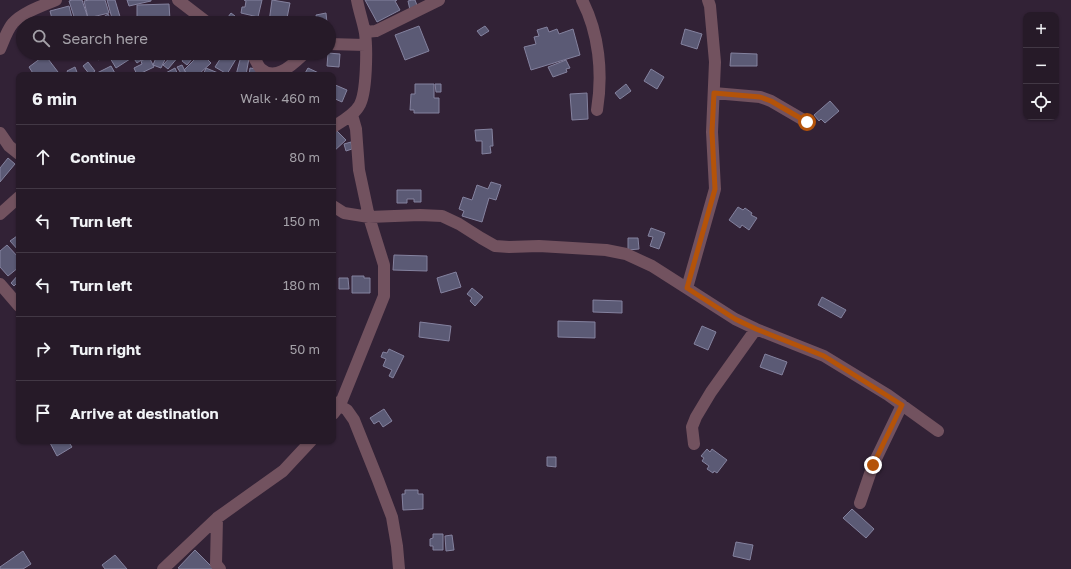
<!DOCTYPE html>
<html lang="en">
<head>
<meta charset="utf-8">
<style>
  :root { --surface:#261a28; --page:#322734; --text:#f1f3f6; --muted:#a4a1a8; --line:#423845 }
  body { margin:0; font-family:"Golos Text",sans-serif; background:var(--page); color:var(--text) }
  .controls { position:absolute; right:12px; top:12px; display:grid; overflow:hidden; border-radius:8px; box-shadow:0 1px 3px #0004 }
  .controls button { width:36px; height:36px; display:grid; place-items:center; padding:0; border:0; border-bottom:1px solid var(--line); background:var(--surface); color:var(--text); font:20px sans-serif }
  .stop { position:absolute; width:12px; height:12px; margin:-9px; border:3px solid #b45309; border-radius:50%; background:#fff }
  .stop.end { background:#b45309; border-color:#fff; box-shadow:0 1px 4px #0008 }
  .list { margin:0; padding:0; list-style:none }
  h2 { display:flex; justify-content:space-between; align-items:center; height:52px; margin:0; padding:0 16px; font-size:17px }
  h2 small { font-size:13px; font-weight:400; color:var(--muted) }
  .list li { display:grid; grid-template-columns:26px 1fr auto; gap:12px; align-items:center; box-sizing:border-box; height:64px; padding:0 16px; border-top:1px solid var(--line) }
  .list b { display:block; font-size:15px; white-space:nowrap }
  .list em { font-size:13px; font-style:normal; color:var(--muted) }
  .icon { flex:none; width:22px; height:22px; fill:none; stroke:currentColor; stroke-width:2; stroke-linecap:round; stroke-linejoin:round }
  .map { position:relative; flex:none; width:1071px; height:569px; overflow:hidden }
  .search { position:absolute; background:var(--surface); box-shadow:0 1px 3px #0004; left:16px; top:16px; width:320px; height:44px; display:flex; align-items:center; gap:10px; box-sizing:border-box; padding:0 14px; border-radius:22px; color:var(--muted); font-size:15px }
  .panel { position:absolute; background:var(--surface); box-shadow:0 1px 3px #0004; left:16px; top:72px; width:320px; height:372px; border-radius:8px }
  .map>svg:first-child { display:block }
</style>
</head>
<body>
<div class="map">
<svg width="1071" height="569" viewBox="0 0 1071 569">
  <rect width="100%" height="100%" fill="#322236"/>
  <path fill="#5b5a75" stroke="#84829f" d="M72,0H82L89,21L76,23L69,1Z
    M89,0H105L109,13L88,18L84,1Z
    M107,0H115L121,20L113,22Z
    M127,0H151V1L129,6Z
    M244,0H262L258,17L241,13L242,7H245L246,1Z
    M272,0L290,3L286,23L269,22Z
    M365,0H397L395,1L400,10L377,22Z
    M412,0H415L418,8L410,10L408,1Z
    M169,4L170,20L137,21V5Z
    M69,6L73,22L53,23L50,11Z
    M231,13L235,16L229,23H227L225,21Z
    M326,13L327,23H317L316,15Z
    M108,14L113,23H97L96,22Z
    M419,26L429,51L405,60L395,35Z
    M485,26L489,31L481,36L477,31Z
    M547,27L549,32L557,29L559,34L573,29L580,55L531,70L524,47L536,44L534,37L539,36L537,30Z
    M685,29L702,34L697,49L681,44Z
    M94,53H106L107,54L98,60Z
    M118,53H126L130,59L116,68L110,58Z
    M130,53H145L147,56L137,63Z
    M158,53H168L161,68L153,65Z
    M174,53H176L179,56L168,69L163,65Z
    M188,53H197L187,65L182,61Z
    M201,53L211,63L198,75H188L184,70Z
    M224,53L236,59L227,74L215,67Z
    M328,53L340,54L339,67L327,66Z
    M731,53L757,54V66H730Z
    M45,55L58,72L54,75H34L29,67Z
    M241,56L249,58L246,75H236Z
    M149,57L154,67L137,75L134,68L142,64L141,61Z
    M566,60L570,68L566,69L567,72L553,77L548,67Z
    M88,62L95,71L90,75L83,66Z
    M182,65L187,75H182L177,67Z
    M111,66L116,75H96L95,74Z
    M75,67L78,75H69L67,71Z
    M175,68L178,75H162Z
    M206,68L223,75H203Z
    M250,68L257,69L256,75H249Z
    M308,68L323,75H304Z
    M651,69L664,77L657,89L644,81Z
    M333,84L347,90L342,102L333,98Z
    M415,84H434V98H439V113H414V110H410L411,94H415Z
    M435,84H441V92H436Z
    M626,84L631,91L620,99L615,93Z
    M587,93L588,119L572,120L570,94Z
    M830,101L839,111L825,123L821,119L819,121L814,115Z
    M492,129L493,146H490L491,153L482,154V141H476L475,130Z
    M336,130L346,140L333,152V134Z
    M351,142L352,149L346,151L344,144Z
    M8,158L15,164L0,182V168Z
    M491,182L501,185L496,200L489,198L482,222L462,216L464,211L459,209L463,197L472,200L477,185L488,189Z
    M397,190H421V202H414V199H407V203H397Z
    M738,207L743,210L745,208L752,213L751,215L757,218L749,230L742,225L740,228L729,220Z
    M651,228L665,233L659,249L650,246L653,237L648,236Z
    M17,236L19,238V251L10,241Z
    M628,238H638L639,249L628,250Z
    M7,245L19,258V267L8,276L0,267V251Z
    M394,255L427,256V271L393,270Z
    M456,272L461,287L441,293L437,278Z
    M19,274V283L18,282L14,286L11,283Z
    M352,276H364V278H370V293H352Z
    M339,278H348L349,289H339Z
    M472,288L483,297L475,306L470,301L472,298L467,294Z
    M822,297L846,310L841,318L818,305Z
    M593,300L622,301V313L593,312Z
    M558,321L595,322V338L558,337Z
    M420,322L451,326L449,341L419,337Z
    M702,326L716,332L708,350L694,344Z
    M389,349L404,356L393,378L389,376L392,370L383,366L386,359L381,357L383,352L387,353Z
    M765,354L787,362L782,375L760,367Z
    M384,409L392,421L383,427L379,421L374,424L370,418Z
    M49,441H68L72,447L57,456Z
    M707,449L710,452L712,449L727,460L717,473L714,471L713,473L707,469L709,466L702,461L704,458L701,456Z
    M547,457H556V467L547,466Z
    M405,490H418V494H423V509L403,510L402,494H405Z
    M852,509L874,529L866,538L843,518Z
    M433,534H443V550H433V546H430V539L433,538Z
    M452,535L454,550L446,551L445,536Z
    M736,542L753,545L750,560L733,556Z
    M195,550L214,569H180L178,568Z
    M23,551L31,564L23,569H0V567Z
    M115,555L127,569H105L102,565Z"/>
  <g fill="none" stroke-linecap="round" stroke-linejoin="round">
    <path stroke="#72525f" stroke-width="12" d="M178,0L208,23
      M582,0C599,33 603,73 597,110
      M365,32L376,31L439,0
      M329,44L365,45
      M0,49C4,40 7,30 13,23C23,12 42,6 56,0
      M250,53C256,57 256,64 261,69C276,83 295,62 305,53
      M714,93L760,97L771,101L807,122
      M333,127C341,122 354,115 359,106C367,94 367,48 365,33C363,22 359,11 357,0
      M0,133L9,146L19,154
      M333,206L344,213L369,217L420,215L442,216L459,224L481,238L495,246L509,247L539,246L606,250L626,254L652,266L735,319L756,329L824,356L888,395L938,431
      M0,214L19,197
      M0,284L19,306
      M687,288L715,189L712,132L715,62L710,6L708,0
      M334,402L347,410L354,420L378,480L392,517L397,546L399,569
      M333,414L340,405L384,296V265L369,217L359,170L356,129L352,115
      M694,444L692,427L696,417L711,392L756,329
      M860,503L873,465L902,405
      M217,518L216,564L220,569
      M163,569L217,518L283,471L311,441"/>
  </g>
  <g fill="none" stroke-linecap="round" stroke-linejoin="round">
    <path stroke="#b45309" stroke-width="5" d="M807,122L771,101L760,97L714,93L712,132L715,189L687,288L735,319L756,329L824,356L902,405L873,465"/>
  </g>
</svg>
<div class="controls">
<button>+</button>
<button>−</button>
<button><svg class="icon" aria-label="locate" viewBox="0 0 24 24"><circle cx="12" cy="12" r="6"/><path d="M12 2v4M12 18v4M2 12h4M18 12h4"/></svg></button>
</div>
<div class="stop" style="left:807px;top:122px"></div>
<div class="stop end" style="left:873px;top:465px"></div>
<div class="search"><svg class="icon" aria-label="search" viewBox="0 0 24 24"><circle cx="10" cy="10" r="6"/><path d="M15 15l6 6"/></svg>Search here</div>
<section class="panel">
<h2>6 min<small>Walk · 460 m</small></h2>
<ul class="list">
<li><svg class="icon" aria-label="ahead" viewBox="0 0 24 24"><path d="M12 20V5M6 11l6-6 6 6"/></svg><div><b>Continue</b></div><em>80 m</em></li>
<li><svg class="icon" aria-label="left" viewBox="0 0 24 24"><path d="M17 20v-9H6M10 6l-5 5 5 5"/></svg><div><b>Turn left</b></div><em>150 m</em></li>
<li><svg class="icon" aria-label="left" viewBox="0 0 24 24"><path d="M17 20v-9H6M10 6l-5 5 5 5"/></svg><div><b>Turn left</b></div><em>180 m</em></li>
<li><svg class="icon" aria-label="right" viewBox="0 0 24 24"><path d="M7 20v-9h11M14 6l5 5-5 5"/></svg><div><b>Turn right</b></div><em>50 m</em></li>
<li><svg class="icon" aria-label="arrive" viewBox="0 0 24 24"><path d="M6 21V4h12l-3 4 3 4H6"/></svg><div><b>Arrive at destination</b></div></li>
</ul>
</section>
</div>
</body>
</html>
